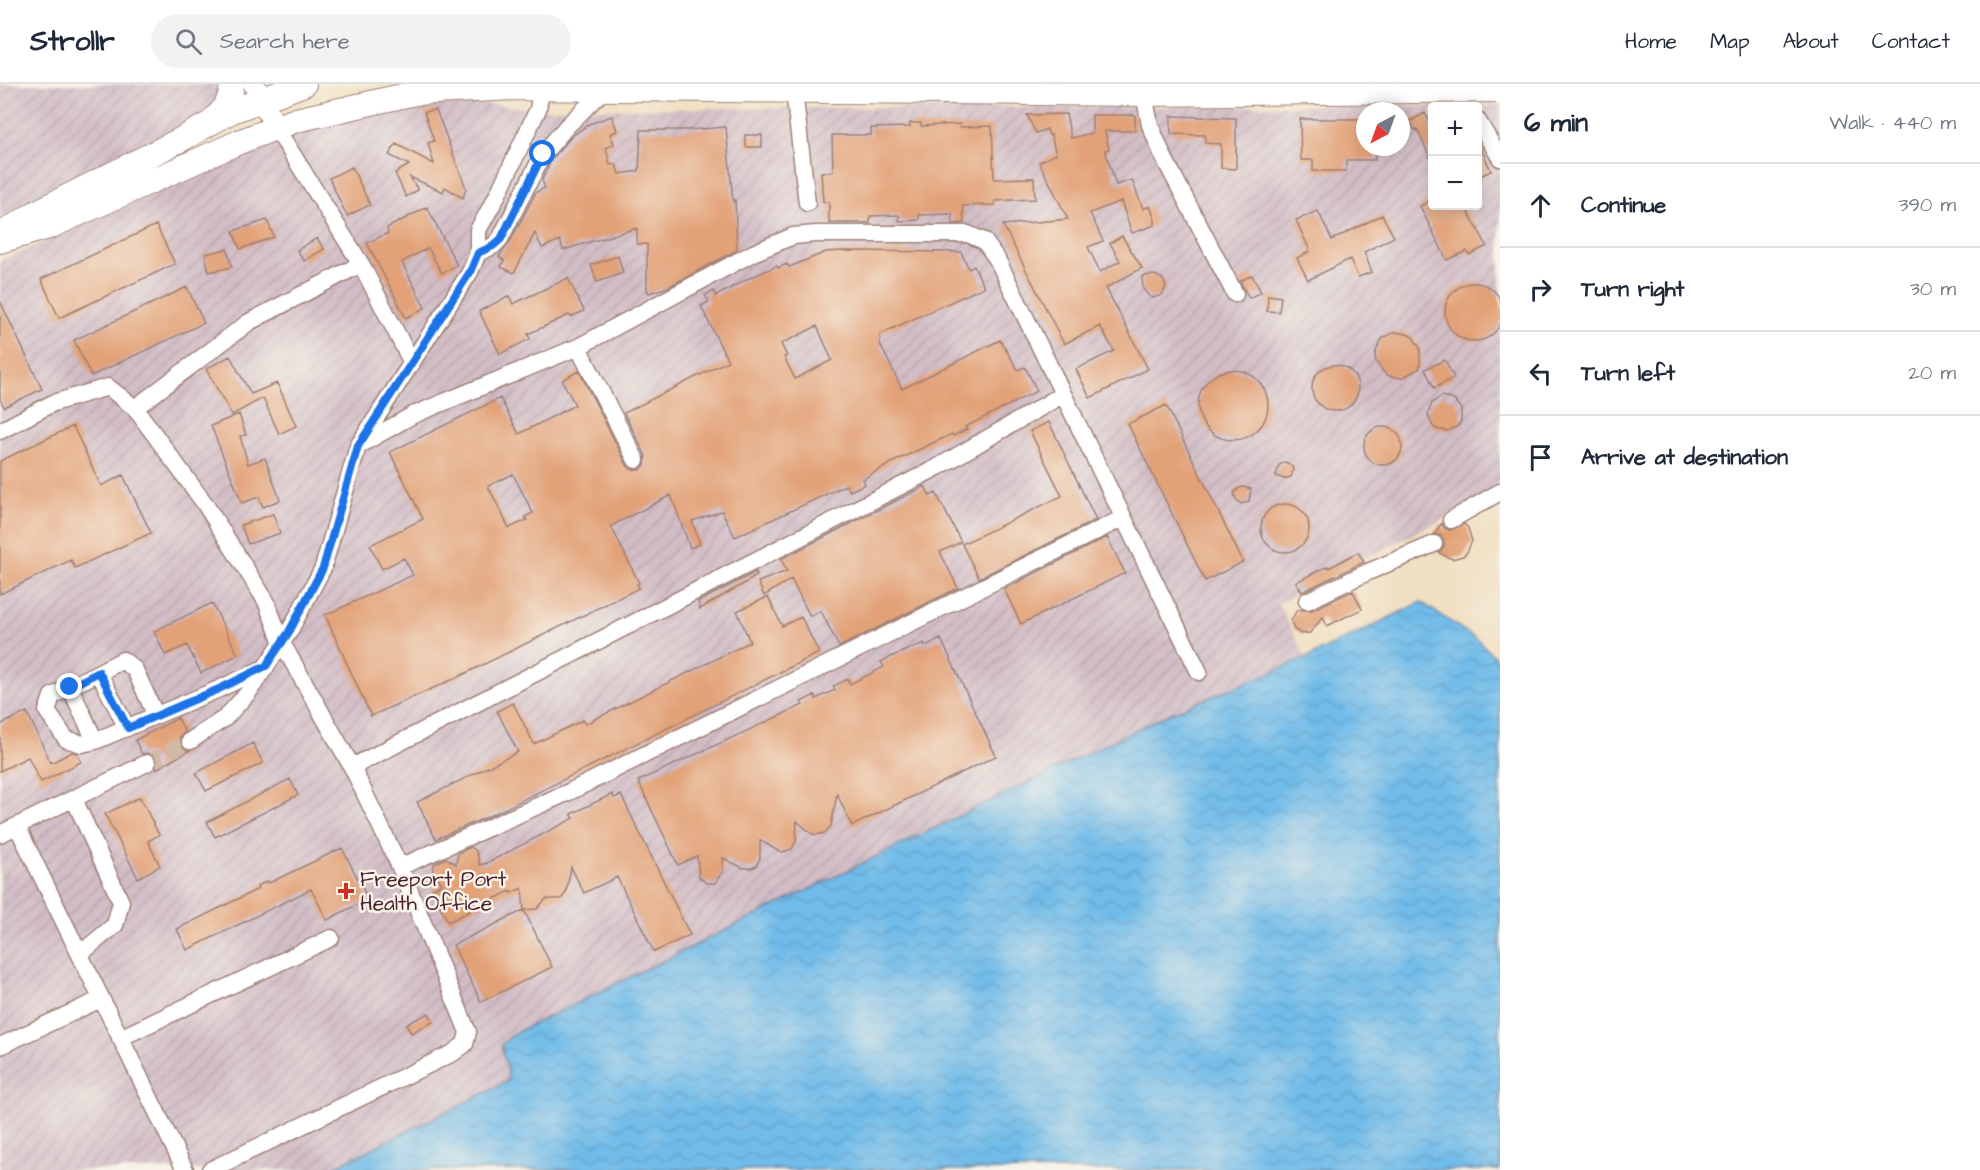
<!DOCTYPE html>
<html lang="en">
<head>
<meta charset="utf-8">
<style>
  :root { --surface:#fff; --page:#f2f2f3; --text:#1f2937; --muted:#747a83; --line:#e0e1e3 }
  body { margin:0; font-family:"Architects Daughter",sans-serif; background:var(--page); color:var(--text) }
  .controls { position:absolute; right:18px; top:18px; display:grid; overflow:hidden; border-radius:6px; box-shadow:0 3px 15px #0003 }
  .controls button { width:54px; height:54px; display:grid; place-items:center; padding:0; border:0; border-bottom:2px solid var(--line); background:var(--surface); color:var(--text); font:30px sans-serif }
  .compass { position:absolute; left:1356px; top:18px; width:54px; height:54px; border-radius:50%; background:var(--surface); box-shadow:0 3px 15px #0003; rotate:221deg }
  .stop { position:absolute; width:18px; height:18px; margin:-14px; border:4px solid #1a73e8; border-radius:50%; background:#fff }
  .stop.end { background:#1a73e8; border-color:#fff; box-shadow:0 2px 6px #0008 }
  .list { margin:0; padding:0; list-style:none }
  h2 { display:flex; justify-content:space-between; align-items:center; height:78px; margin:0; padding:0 24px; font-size:26px }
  h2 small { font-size:20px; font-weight:400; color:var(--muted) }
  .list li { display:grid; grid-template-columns:39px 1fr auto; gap:18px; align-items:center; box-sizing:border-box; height:84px; padding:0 24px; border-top:2px solid var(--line) }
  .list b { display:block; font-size:22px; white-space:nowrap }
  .list em { font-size:20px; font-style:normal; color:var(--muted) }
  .icon { flex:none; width:33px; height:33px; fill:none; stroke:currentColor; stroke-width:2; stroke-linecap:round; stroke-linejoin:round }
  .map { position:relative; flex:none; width:1500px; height:1086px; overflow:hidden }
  header { display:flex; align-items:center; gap:36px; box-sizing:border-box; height:84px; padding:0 30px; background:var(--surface); border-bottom:2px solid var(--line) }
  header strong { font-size:28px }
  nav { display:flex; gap:33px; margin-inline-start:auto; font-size:21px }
  .search { width:420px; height:54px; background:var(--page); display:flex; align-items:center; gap:15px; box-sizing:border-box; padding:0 21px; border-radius:33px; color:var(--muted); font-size:22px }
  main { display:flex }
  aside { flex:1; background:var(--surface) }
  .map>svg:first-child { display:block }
</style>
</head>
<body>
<header>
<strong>Strollr</strong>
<div class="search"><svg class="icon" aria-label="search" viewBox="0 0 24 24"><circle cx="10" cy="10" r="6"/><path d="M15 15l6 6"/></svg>Search here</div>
<nav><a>Home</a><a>Map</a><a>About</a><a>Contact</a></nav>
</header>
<main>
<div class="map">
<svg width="1500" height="1086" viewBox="0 0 1500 1086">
  <defs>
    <pattern id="industrial-furrows" width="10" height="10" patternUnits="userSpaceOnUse" patternTransform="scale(1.5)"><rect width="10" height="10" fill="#d2bdc6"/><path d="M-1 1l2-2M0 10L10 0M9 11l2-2" fill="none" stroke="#b6a2aa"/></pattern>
    <pattern id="water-waves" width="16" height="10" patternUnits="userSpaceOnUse" patternTransform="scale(1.5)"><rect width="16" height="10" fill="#70bbe9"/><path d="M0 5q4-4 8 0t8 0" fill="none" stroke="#62a0c8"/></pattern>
  </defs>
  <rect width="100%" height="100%" fill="#f7f3e8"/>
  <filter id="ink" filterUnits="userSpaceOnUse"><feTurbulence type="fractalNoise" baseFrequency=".0167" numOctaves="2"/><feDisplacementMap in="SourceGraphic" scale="12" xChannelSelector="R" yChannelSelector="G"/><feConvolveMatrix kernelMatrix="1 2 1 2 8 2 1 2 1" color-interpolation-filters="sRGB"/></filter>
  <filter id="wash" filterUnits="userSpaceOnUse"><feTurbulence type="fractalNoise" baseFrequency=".008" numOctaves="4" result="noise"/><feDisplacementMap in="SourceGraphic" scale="24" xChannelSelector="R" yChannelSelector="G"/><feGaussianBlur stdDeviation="1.35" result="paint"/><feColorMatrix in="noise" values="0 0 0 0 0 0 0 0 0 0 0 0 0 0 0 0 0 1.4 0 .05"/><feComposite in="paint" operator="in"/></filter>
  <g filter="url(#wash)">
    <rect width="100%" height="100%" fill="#f1e0c3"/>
    <path fill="url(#industrial-furrows)" fill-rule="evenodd" d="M0,0H215L221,11L217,31L57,108L0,133Z
      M467,18L536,25L1500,21V406L1278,519L1306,574L1164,632L515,949L502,961L501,969L509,991L507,998L328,1086H0V177L266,61L289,41L402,23ZM1432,22H1478V122H1432ZM1365,27H1401V63H1365Z"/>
    <path fill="url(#water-waves)" stroke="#5d6d8a" stroke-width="1.5" d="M1421,518L1478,556L1500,578V1086H328L507,998C511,986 501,973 502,960L515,949L1164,632L1306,574Z"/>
    <g id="blocks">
      <path fill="#e2a177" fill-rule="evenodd" d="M436,26L466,104L463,114L445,103L443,108L410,93L418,106L406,113L395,89L409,81L389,71L396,60L434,80L428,59L434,57L424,28Z
        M1425,29L1432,43V78L1417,45L1415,46L1410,37Z
        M1066,30L1071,54L1092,49V31H1135V47H1105L1109,65L1105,66L1116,101L1132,96L1143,125L1150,122L1155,136V141L1132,149L1121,117L1090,129L1103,157L1088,163L1100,188L1120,177L1110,159L1122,152L1142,184L1106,204L1148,285L1090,314L1076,285L1114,267L1100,242L1064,260L1003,141L1068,135L1039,78L1056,70L1051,51H1049L1047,45L1036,49L1027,31Z
        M612,32L617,47L610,50L614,60L606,64L610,81L616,80L619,90L639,87L641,46H688L726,43L733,117L735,116L737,166L668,203L649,209L647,206V160H637V144L563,166L560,156L542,164L535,149L514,189L501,183L504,176L499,173L502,168L509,160L536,108L545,104L542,96L552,75L572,52L589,40Z
        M1171,32L1236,34V85L1221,84V60L1205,59V51L1171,50Z
        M1300,35H1365V63H1375V76H1346V87H1313V76H1301Z
        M910,39H921V42L960,40V43L992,42L994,95L1034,94L1035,115L995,117V121L963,122L964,139L953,140L952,130L919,131V136L899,137V131L870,132V139H829V118H823L821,88H833L832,51H871V44L910,43Z
        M745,51H762V63H746Z
        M1478,57L1491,87L1478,93Z
        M352,83L370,121L347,132L329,94Z
        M1432,116V122H1465L1487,162L1469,171L1467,167L1447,176L1420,122Z
        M427,123L457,181L442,189L428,164L402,178L425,224L406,234L367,159L388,149L387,144Z
        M1318,127L1332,156L1382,131L1394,153L1364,168L1372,188L1358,193L1350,175L1308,196L1297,174L1310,167L1296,136Z
        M267,136L274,153L240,165L233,147Z
        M156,141L175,180L59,234L41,195Z
        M317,154L324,165L304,177L297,166Z
        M227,165L232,183L209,188L205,170Z
        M843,167L961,168L969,185L974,182L984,203L880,250V260L902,305L1000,256L1018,286L1025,283L1037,307L965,343L967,345L953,352L952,350L897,376L863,395L865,400L850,407L846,401L735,453L722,427L692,437L700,460L690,464L671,411L611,442L639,499L637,500L639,504L458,593L371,632L325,531L413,491L404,474L382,485L370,461L423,435L390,368L500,314L519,350L575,321L562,296L579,287L627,381L631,385L640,386L645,381L646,372L624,329L728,277L701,222L709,218L705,211L714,207L716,212L749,194L777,182L778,184L787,180L789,183L826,168ZM817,242L832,276L795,295L784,273L787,272L781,260ZM513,390L533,429L525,433L527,436L509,444L488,402Z
        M618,172L623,189L597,198L591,181Z
        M1155,191L1163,195L1166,203L1162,211L1153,214L1149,212L1143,205L1142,192Z
        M1252,191L1261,208L1249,214L1240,197Z
        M568,194L584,227L571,233L569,231L528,250L530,255L500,270L479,227L509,212L513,220Z
        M1445 228a29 29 0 1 1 58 0a29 29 0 1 1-58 0Z
        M187,203L204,239L91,292L74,256Z
        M1268,211L1281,213L1279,228L1267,227Z
        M0,217L42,305L4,323L0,315Z
        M1395,248L1407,250L1413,253L1420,264V284L1402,294L1389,292L1384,289L1376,278L1375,271L1379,259L1383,254Z
        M230,272L251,310L277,299L296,342L279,350L263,314L232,331L206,285Z
        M1445,276L1454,294L1434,304L1425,285Z
        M1312 304a23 23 0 1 1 46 0a23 23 0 1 1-46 0Z
        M1198 321a35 35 0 1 1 70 0a35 35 0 1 1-70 0Z
        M1442,312L1454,316L1461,325V337L1458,342L1448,347L1436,345L1432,341L1428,330L1432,319Z
        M1166,321L1243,478L1205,497L1128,340Z
        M239,330L246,351L240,352L248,380L265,374L280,416L263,423L259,413L242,419L211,342Z
        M1049,338L1096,436L979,494L962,460L1062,412L1030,347Z
        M73,342L101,402L123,391L151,449L75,484L71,476L0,510V377Z
        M1364 362a19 19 0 1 1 38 0a19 19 0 1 1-38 0Z
        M1286,378L1292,382L1293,386L1291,393L1284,395L1276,392L1279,381Z
        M925,402L930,412L936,409L961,458L940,468L958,504L839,563L821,527L810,532L791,495L764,512L758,498L787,487L781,475Z
        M1243,403L1251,405L1249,417L1242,420L1236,416L1234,409L1239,404Z
        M1261 444a24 24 0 1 1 48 0a24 24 0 1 1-48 0Z
        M273,430L280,449L248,460L241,441Z
        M1441,440L1445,445L1450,446L1464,440L1468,444L1472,457L1467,468L1463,472L1452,475L1439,469L1444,462V456L1440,451L1434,450Z
        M1107,453L1125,489L1021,540L1004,505Z
        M1358,468L1364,478L1302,508L1296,498L1328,482L1329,484Z
        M756,488L757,492L700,525L698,518Z
        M1353,507L1362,525L1327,542L1323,533L1310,549L1301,550L1294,545L1291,537L1297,526H1312Z
        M768,513L782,542L801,533L819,569L496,729L436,755L417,718L518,668L497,627L513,619L534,660L583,636L585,640L750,558L737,527Z
        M212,519L238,571L201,589L187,561L165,571L154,547Z
        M941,555L996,672L852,742L837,710L831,742L825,749L816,751L811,749L797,737L796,757L792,765L783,768L778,767L760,756V774L756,782L752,784H743L723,774V788L715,799H706L699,793L697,772L678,781L638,697L803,621L801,618L815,611L816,615L835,606L833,602L848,595L850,600L884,583L881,578L895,571L924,559L925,562Z
        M27,628L51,679L72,668L77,669L81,678L41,698L28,673L0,687V641Z
        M178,634L185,648L180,653L181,662L189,667L156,685L157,679L156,674L148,669L142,670L135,656Z
        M253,659L263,679L206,707L196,689Z
        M290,695L298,711L215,753L207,738Z
        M612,710L614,714L621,711L690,851L654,868L617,793L584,809L571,783L566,809L561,815H546L537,825L524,826L522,804L511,809L510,807L448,838L432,805L442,800L433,787L434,780L446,774L456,780L458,769L471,763L476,767L480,781L487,779L574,734L571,730Z
        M140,713L159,751L148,757L160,782L138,794L105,730Z
        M342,764L368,815L327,836L311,805L187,866L177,845L258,805L257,802L268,797L269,799Z
        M524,826L552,883L481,918L453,861Z
        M429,929L433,938L411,949L406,940Z"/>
    </g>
  </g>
  <g filter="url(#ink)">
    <use href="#blocks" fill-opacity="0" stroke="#9e8077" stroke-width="1.5"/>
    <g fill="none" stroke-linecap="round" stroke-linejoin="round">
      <path stroke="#d0b9a5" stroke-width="16" stroke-dasharray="16 8" stroke-linecap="butt" d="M147,679L190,657"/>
      <defs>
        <path id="minor" d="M794,7L807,119
          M1144,10L1150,41L1164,74L1235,210
          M1478,37L1500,74
          M276,44L361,180L412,279
          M478,169L493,162L500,155L543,70L567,42L604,6
          M578,263L636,376
          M135,324L249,238L361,180
          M0,347L53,319L108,303L135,324L205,420L266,517L282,559L352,683L400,783L468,948L465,960L453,969L210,1086
          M358,362L413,331L578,263L753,169L793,152L816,150H968L984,157L997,175L1199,588
          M1451,436L1500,408
          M1307,517L1368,488L1434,460
          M99,589L127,644
          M70,603L95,657
          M156,632L135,586L123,576L52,612L47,627L66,655L82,660L95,657L219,605L266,583
          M190,657L225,634L248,609L289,548L323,484L358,362L470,188L478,169V146L497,112L538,25L542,0
          M352,683L938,383L1062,311
          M74,715L121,818L115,841L80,870
          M17,742L185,1086
          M0,750L147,679
          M400,783L569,708L1123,434
          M120,954L331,854
          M0,962L101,915"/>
        <path id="major" d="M254,0L276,44"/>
        <path id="highway" d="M215,34C226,24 231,15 232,0
          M8,146L37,128L180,56L232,27L304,0
          M0,157L49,143L239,58L296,36L415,9L514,4L1144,10L1500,6"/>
      </defs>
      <use href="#minor" stroke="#9e8077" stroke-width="19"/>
      <use href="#major" stroke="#9e8077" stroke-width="23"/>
      <use href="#highway" stroke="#9e8077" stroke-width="26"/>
      <use href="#minor" stroke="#fff" stroke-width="16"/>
      <use href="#major" stroke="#fff" stroke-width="21"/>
      <use href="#highway" stroke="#fff" stroke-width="24"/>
    </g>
  </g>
  <g fill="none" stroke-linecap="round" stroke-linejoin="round" filter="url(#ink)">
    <path stroke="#1a73e8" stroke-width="8" d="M70,603L99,588L128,644L219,605L266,582L289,548L323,484L358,362L470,188L478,169L493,162L501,155L543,70"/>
  </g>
  <path fill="#c8321e" stroke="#f7f3e8" stroke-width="2" d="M343 798h6v6h6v6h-6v6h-6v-6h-6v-6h6z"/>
  <g text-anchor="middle" stroke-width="5" stroke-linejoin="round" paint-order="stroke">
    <g font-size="21" fill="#4a1f2b" stroke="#f7f3e8" text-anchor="start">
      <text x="360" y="802">Freeport Port<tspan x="360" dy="24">Health Office</tspan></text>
    </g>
  </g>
</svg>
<div class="controls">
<button>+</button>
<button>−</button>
</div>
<svg class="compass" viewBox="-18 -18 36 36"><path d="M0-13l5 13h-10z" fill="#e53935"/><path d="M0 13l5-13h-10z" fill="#747a83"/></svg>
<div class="stop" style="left:543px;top:70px"></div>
<div class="stop end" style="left:70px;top:603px"></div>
</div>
<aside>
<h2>6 min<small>Walk · 440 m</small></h2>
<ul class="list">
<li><svg class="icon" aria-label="ahead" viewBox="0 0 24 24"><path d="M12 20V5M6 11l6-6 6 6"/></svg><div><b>Continue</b></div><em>390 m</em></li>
<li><svg class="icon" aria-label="right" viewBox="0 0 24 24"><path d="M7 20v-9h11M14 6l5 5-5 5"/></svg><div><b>Turn right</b></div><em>30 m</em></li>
<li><svg class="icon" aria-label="left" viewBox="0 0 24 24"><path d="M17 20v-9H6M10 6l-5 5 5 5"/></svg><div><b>Turn left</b></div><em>20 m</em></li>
<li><svg class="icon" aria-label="arrive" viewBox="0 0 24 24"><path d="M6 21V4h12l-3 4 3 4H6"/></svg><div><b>Arrive at destination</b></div></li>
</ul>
</aside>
</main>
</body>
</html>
